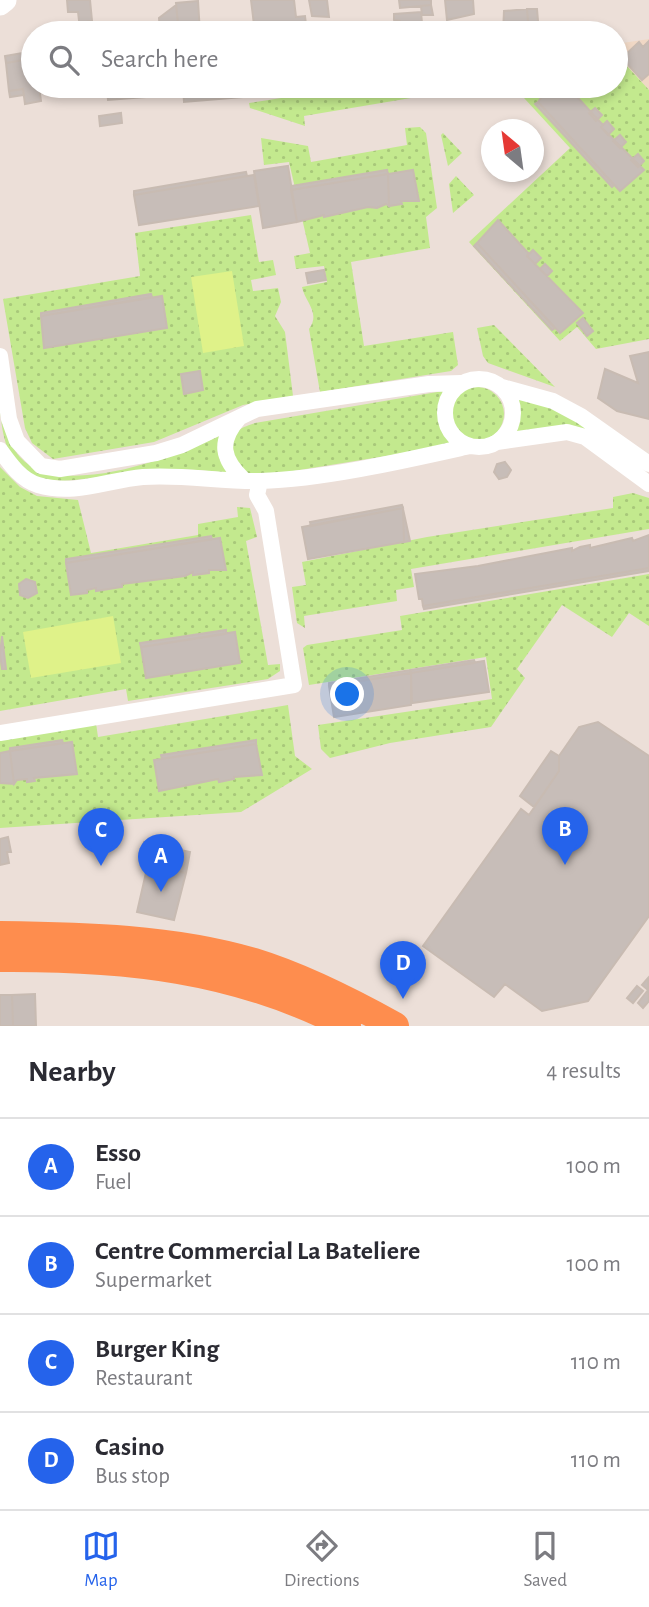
<!DOCTYPE html>
<html lang="en">
<head>
<meta charset="utf-8">
<style>
  :root { --surface:#fff; --page:#f2f2f3; --text:#2b2b33; --muted:#7c7c81; --line:#e1e1e2; --accent:#2563eb }
  body { margin:0; font-family:"Alegreya Sans",sans-serif; background:var(--page); color:var(--text) }
  .compass { position:absolute; left:481px; top:119px; width:63px; height:63px; border-radius:50%; background:var(--surface); box-shadow:0 4px 10px #0003; rotate:331deg }
  .you { position:absolute; left:348px; top:695px; width:24px; height:24px; margin:-18px; border:5px solid #fff; border-radius:50%; background:#1a73e8; box-shadow:0 0 0 10px #1a73e833 }
  .badge { display:grid; place-items:center; width:46px; height:46px; border-radius:50%; background:var(--accent); color:#fff; font-size:23px; font-weight:700 }
  .pin { position:absolute; translate:-50% -58px; filter:drop-shadow(0 2px 4px #0008) }
  .pin::after { content:''; position:absolute; top:37px; width:24px; height:21px; background:inherit; clip-path:polygon(0 0,100% 0,50% 100%) }
  .list { margin:0; padding:0; list-style:none }
  h2 { display:flex; justify-content:space-between; align-items:center; height:91px; margin:0; padding:0 28px; font-size:30px }
  h2 small { font-size:23px; font-weight:400; color:var(--muted) }
  .list li { display:grid; grid-template-columns:46px 1fr auto; gap:21px; align-items:center; box-sizing:border-box; height:98px; padding:0 28px; border-top:2px solid var(--line) }
  .list b { display:block; font-size:26px; white-space:nowrap }
  .list p { margin:0; font-size:23px; white-space:nowrap; color:var(--muted) }
  .list em { font-size:23px; font-style:normal; color:var(--muted) }
  .icon { flex:none; width:38px; height:38px; fill:none; stroke:currentColor; stroke-width:2; stroke-linecap:round; stroke-linejoin:round }
  .map { position:relative; flex:none; width:649px; height:1026px; overflow:hidden }
  .search { position:absolute; background:var(--surface); box-shadow:0 4px 10px #0003; left:21px; right:21px; top:21px; height:77px; display:flex; align-items:center; gap:18px; box-sizing:border-box; padding:0 24px; border-radius:38px; color:var(--muted); font-size:26px }
  .sheet { height:483px; background:var(--surface) }
  nav { display:flex; justify-content:space-around; align-items:center; box-sizing:border-box; height:98px; border-top:2px solid var(--line); background:var(--surface); font-size:19px; color:var(--muted) }
  nav a { display:grid; justify-items:center; gap:4px }
  nav .on { color:var(--accent) }
  .map>svg:first-child { display:block }
</style>
</head>
<body>
<div class="map">
<svg width="649" height="1026" viewBox="0 0 649 1026">
  <defs>
    <pattern id="grass-dots" width="8" height="8" patternUnits="userSpaceOnUse" patternTransform="scale(1.75)"><rect width="8" height="8" fill="#c3e98e"/><path d="M2 2h.1M6 6h.1" fill="none" stroke="#a8c87a" stroke-width="1.8" stroke-linecap="round"/></pattern>
  </defs>
  <rect width="100%" height="100%" fill="#ecdfd8"/>
  <path fill="#f0d8c5" d="M649,39V90L616,54V44Z"/>
  <path fill="url(#grass-dots)" d="M616,54L649,90V339L596,349L577,327L560,341L469,242L570,148L513,86H616Z
    M358,86H482L304,116L305,126L250,108L249,103Z
    M420,127L426,133L437,208L426,217L430,248L351,262L364,346L453,332L458,365L451,371L320,392L309,329C321,313 305,302 302,287L327,282L324,266L296,269L294,256L310,253L289,162L264,165L261,138L308,146L311,162L407,145L405,128Z
    M443,133L462,153L448,166L441,135Z
    M456,176L474,195L453,213L449,184Z
    M251,215L259,262L273,260L276,275L251,280L253,291L278,288L281,302L275,316L285,332L293,396L243,405L154,442L53,459L32,443L25,428L3,299L140,276L135,233Z
    M494,325L555,387L488,363L483,356L477,328Z
    M450 414a27 27 0 1 1 54 0a27 27 0 1 1-54 0Z
    M443,391L438,419L454,445L275,474C268,475 259,477 252,475C232,472 225,444 239,430C242,427 250,425 255,423Z
    M514,395L546,404L596,433L513,434L520,413Z
    M0,397C4,419 5,440 20,457C60,501 177,456 221,435L219,454L228,473C202,470 177,468 152,470C75,476 0,514 0,397Z
    M0,467L20,487L37,496L78,500L91,553L198,535V524L238,517L237,507L250,508L257,537L246,541L268,665L280,664V671L268,679L128,701L126,689L0,711Z
    M633,493L649,498V529L411,569L414,587L396,590L397,601L304,616L305,628L297,623L292,587L306,585L302,562L427,537L613,508V497Z
    M649,574V626L629,613L612,637L562,605L517,669L525,678L491,727L390,743L330,758L321,749L318,725L492,699L486,657L309,685L303,648L307,645L402,630L400,616Z
    M288,705L295,756L312,769L241,812L0,828V740L96,723L98,737Z"/>
  <path fill="#dff289" d="M232,271L244,346L203,353L191,277Z
    M113,616L121,663L31,678L23,632Z"/>
  <path fill="#c7bdb8" stroke="#c8bbb2" stroke-width="2" d="M67,0H90L92,21L85,22L86,28L80,29L78,12H68Z
    M251,0H294L296,17L305,16L307,33H255Z
    M309,0H327L329,17L312,16Z
    M399,0H431V5L400,8Z
    M445,0H473L474,14L447,20Z
    M198,1L200,33H179L176,3Z
    M176,5L179,33H160L159,18Z
    M431,5L433,15H422L421,6Z
    M527,9L529,33H503L504,11Z
    M527,9H537L539,33H529Z
    M421,12L422,23L401,24L400,21L394,20V14Z
    M394,20L400,21L401,24L422,23V33H395Z
    M649,41V74L642,80L622,58L639,42L643,47Z
    M33,52V86H39L41,101L25,104L23,89L9,91L6,63L24,60L23,53Z
    M23,53L24,60L6,63L5,56Z
    M107,86H183L184,94L108,100Z
    M183,86H253L254,96L184,102Z
    M550,86H567L603,125L601,127L644,170L620,191L538,102Z
    M23,89L24,95L10,97L9,91Z
    M538,102L614,185L612,187L535,104Z
    M595,108L602,115L596,121L589,113Z
    M121,113L122,123L100,126L99,116Z
    M607,121L614,129L608,135L601,127Z
    M620,135L626,142L620,148L613,141Z
    M638,154L644,161L638,167L631,160Z
    M288,166L297,222L263,228L254,171Z
    M387,170L388,174L291,190V186Z
    M413,170L419,201H401L402,204L389,206L388,174Z
    M246,172L247,176L134,195V191Z
    M388,174L389,206L386,204L377,208L368,207L324,217V215L297,222L291,190Z
    M254,175L259,206L139,225L134,195Z
    M498,220L529,254L527,256L583,313L560,333L477,243Z
    M477,243L555,328L552,330L474,246Z
    M533,250L541,258L535,264L527,256Z
    M545,264L552,271L547,276L540,269Z
    M324,270L326,280L308,283L306,273Z
    M151,294L152,297L41,316V313Z
    M162,296L167,328L44,348L41,316Z
    M583,318L593,331L587,336L577,323Z
    M649,352V419L617,411L598,398L605,369L638,383L630,356Z
    M200,371L203,390L184,394L181,374Z
    M505,462L511,470L507,477L499,479L494,472L497,464Z
    M402,505L403,508L311,526L310,522Z
    M403,508L404,542L308,559L302,527Z
    M403,509L410,541L404,542Z
    M649,535V568L423,606L422,599H419L415,574L478,566L572,548V551L580,547L590,545V548L632,538L633,541Z
    M211,536L212,539L66,563V559Z
    M220,538L226,570H209V573L193,575V572L185,576L122,584V587L96,591V588L87,590V593L71,595L66,563Z
    M649,568V571L424,609L423,606Z
    M26,579L35,582L37,593L28,598L20,595L19,584Z
    M226,630V634L141,647L140,643Z
    M235,632L240,663L146,678L141,647Z
    M2,636L6,669H2L0,655Z
    M474,660L475,663L411,673L410,670Z
    M484,661L489,692L412,703L411,673Z
    M410,670L411,673L329,686V683Z
    M411,673V705L334,717L329,686Z
    M598,722L649,756V916L588,1001L542,1011L505,984L494,997L423,946L521,809L529,815L559,771V756L579,727Z
    M62,740L63,743L10,751V748Z
    M256,740V744L162,759L161,755Z
    M72,742L77,774L34,778L35,781L27,782V779L17,780L14,784L10,751Z
    M256,744L262,775L234,777V779L219,782L218,779L159,791L154,760Z
    M10,751L14,784L0,783V753Z
    M551,751L559,756V771L534,807L520,796Z
    M8,837L11,852H7L9,863L0,865V839Z
    M144,842L190,852L186,873L163,868L164,861L141,856Z
    M148,864L186,873L174,920L137,912Z
    M648,978L649,1001L643,1008L638,1003L648,990L642,985Z
    M637,986L643,991L633,1003L627,998Z
    M35,994L36,1026H13L12,995Z
    M0,995H12L13,1026H0Z"/>
  <g fill="none" stroke-linecap="round" stroke-linejoin="round">
    <path stroke="#fff" stroke-width="16" d="M0,356L9,419L17,441L41,466L60,469L156,453L182,445L257,409L429,384L461,383
      M445 413a34 34 0 1 1 68 0a34 34 0 1 1-68 0Z
      M502,387L553,401L581,416L649,464
      M239,418C218,442 222,459 244,480
      M497,442L567,432L585,437L649,484
      M0,450C10,464 21,480 38,485C74,496 108,480 143,477C183,474 221,482 260,481C325,479 407,460 470,446
      M0,733L294,685L266,511L257,495L260,481"/>
    <path stroke="#fff" stroke-width="23" d="M0,4L5,0"/>
    <path stroke="#fe8d4e" stroke-width="28" d="M0,935C84,936 173,938 254,962C303,977 350,1001 395,1026
      M0,958C123,957 236,968 347,1026"/>
  </g>
</svg>
<svg class="compass" viewBox="-18 -18 36 36"><path d="M0-13l5 13h-10z" fill="#e53935"/><path d="M0 13l5-13h-10z" fill="#7c7c81"/></svg>
<div class="you"></div>
<div class="pin badge" style="left:161px;top:892px">A</div>
<div class="pin badge" style="left:565px;top:865px">B</div>
<div class="pin badge" style="left:101px;top:866px">C</div>
<div class="pin badge" style="left:403px;top:999px">D</div>
<div class="search"><svg class="icon" aria-label="search" viewBox="0 0 24 24"><circle cx="10" cy="10" r="6"/><path d="M15 15l6 6"/></svg>Search here</div>
</div>
<section class="sheet">
<h2>Nearby<small>4 results</small></h2>
<ul class="list">
<li><span class="badge">A</span><div><b>Esso</b><p>Fuel</p></div><em>100 m</em></li>
<li><span class="badge">B</span><div><b>Centre Commercial La Bateliere</b><p>Supermarket</p></div><em>100 m</em></li>
<li><span class="badge">C</span><div><b>Burger King</b><p>Restaurant</p></div><em>110 m</em></li>
<li><span class="badge">D</span><div><b>Casino</b><p>Bus stop</p></div><em>110 m</em></li>
</ul>
</section>
<nav>
<a class="on"><svg class="icon" aria-label="map" viewBox="0 0 24 24"><path d="M3 6l6-2 6 2 6-2v14l-6 2-6-2-6 2zM9 4v14M15 6v14"/></svg>Map</a>
<a><svg class="icon" aria-label="directions" viewBox="0 0 24 24"><path d="M12 3l9 9-9 9-9-9zM9 14v-3h6M13 9l2 2-2 2"/></svg>Directions</a>
<a><svg class="icon" aria-label="saved" viewBox="0 0 24 24"><path d="M7 4h10v16l-5-4-5 4z"/></svg>Saved</a>
</nav>
</body>
</html>
